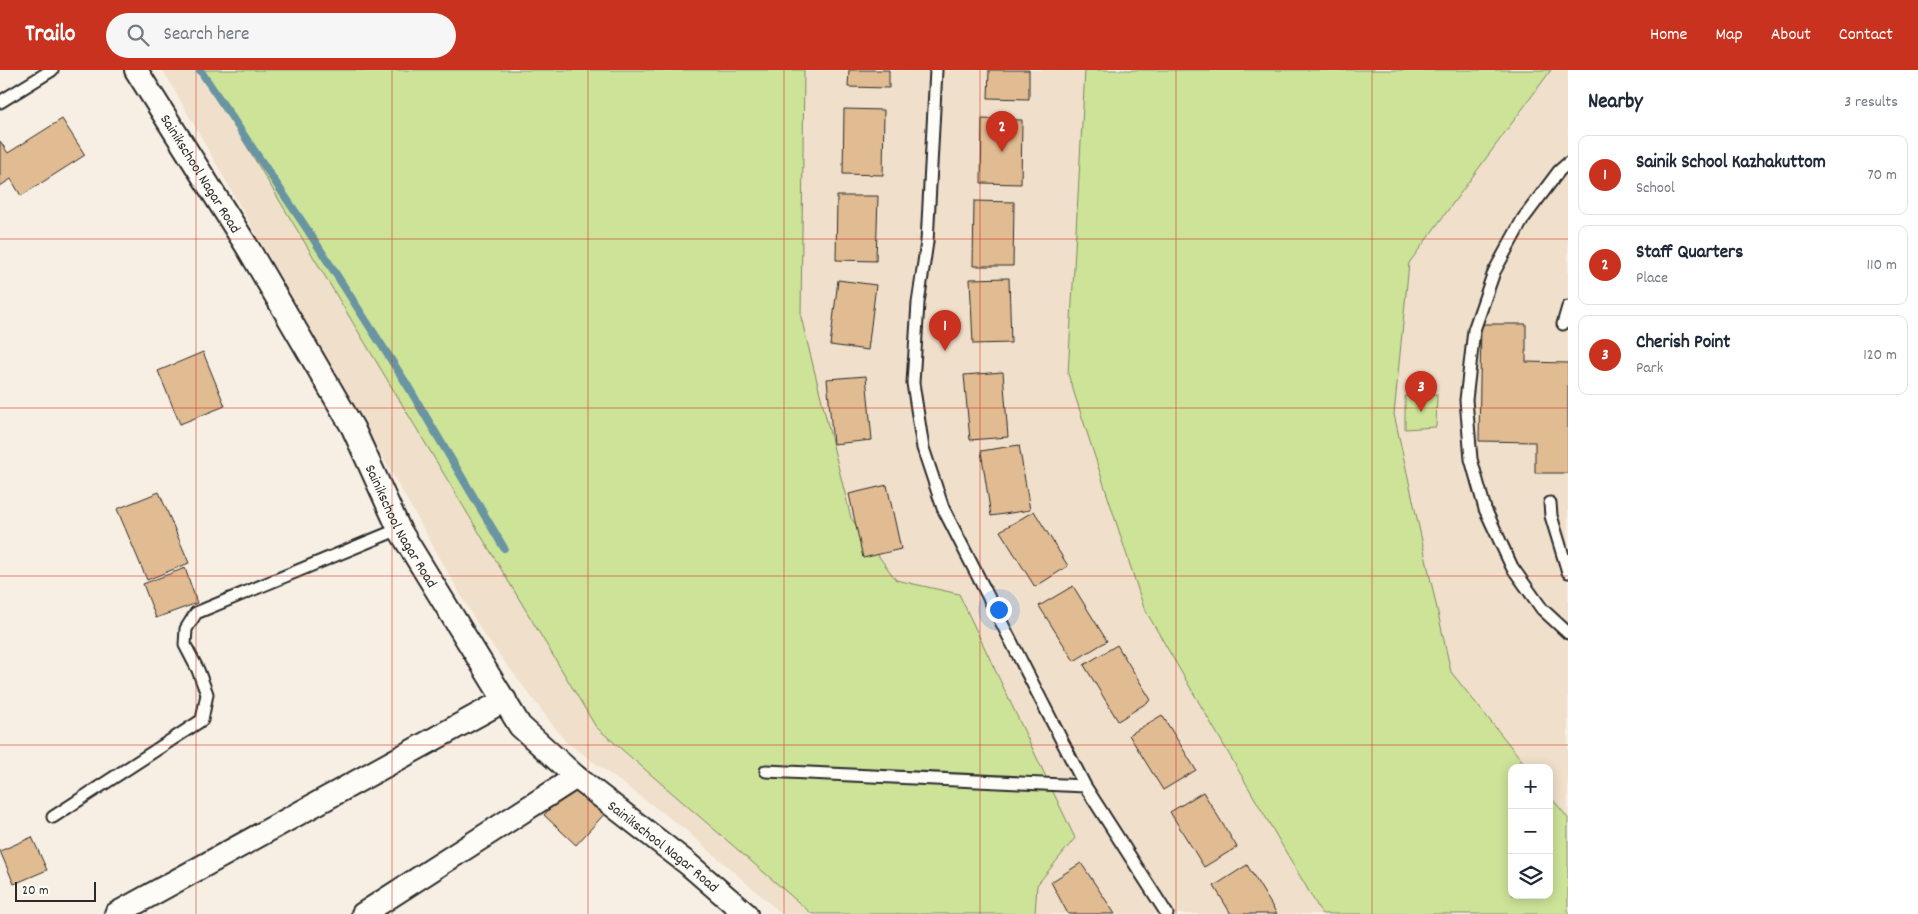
<!DOCTYPE html>
<html lang="en">
<head>
<meta charset="utf-8">
<style>
  :root { --surface:#fff; --page:#f6f6f7; --text:#1f2937; --muted:#747a83; --line:#e0e1e3; --accent:#c8321e }
  body { margin:0; font-family:Dekko,sans-serif; background:var(--page); color:var(--text) }
  .controls { position:absolute; right:15px; bottom:15px; display:grid; overflow:hidden; border-radius:10px; box-shadow:0 2px 12px #0003 }
  .controls button { width:45px; height:45px; display:grid; place-items:center; padding:0; border:0; border-bottom:1px solid var(--line); background:var(--surface); color:var(--text); font:25px sans-serif }
  .scale { position:absolute; left:15px; bottom:12px; width:81px; box-sizing:border-box; padding-left:5px; border:2px solid #2b2b2b; border-top:0; font-size:14px; line-height:18px; white-space:nowrap; color:#2b2b2b; -webkit-text-stroke:4px #fdfcf7; paint-order:stroke }
  .you { position:absolute; left:998px; top:539px; width:18px; height:18px; margin:-12px; border:4px solid #fff; border-radius:50%; background:#1a73e8; box-shadow:0 0 0 8px #1a73e833 }
  .badge { display:grid; place-items:center; width:32px; height:32px; border-radius:50%; background:var(--accent); color:#fff; font-size:16px; font-weight:700 }
  .pin { position:absolute; translate:-50% -41px; filter:drop-shadow(0 1px 2px #0008) }
  .pin::after { content:''; position:absolute; top:26px; width:18px; height:15px; background:inherit; clip-path:polygon(0 0,100% 0,50% 100%) }
  .list { margin:0; padding:0; list-style:none }
  h2 { display:flex; justify-content:space-between; align-items:center; height:65px; margin:0; padding:0 20px; font-size:21px }
  h2 small { font-size:16px; font-weight:400; color:var(--muted) }
  .list li { display:grid; grid-template-columns:32px 1fr auto; gap:15px; align-items:center; box-sizing:border-box; height:80px; margin:0 10px 10px; padding:0 10px; border:1px solid var(--line); border-radius:10px }
  .list b { display:block; font-size:19px; white-space:nowrap }
  .list p { margin:0; font-size:16px; white-space:nowrap; color:var(--muted) }
  .list em { font-size:16px; font-style:normal; color:var(--muted) }
  .icon { flex:none; width:28px; height:28px; fill:none; stroke:currentColor; stroke-width:2; stroke-linecap:round; stroke-linejoin:round }
  .map { position:relative; flex:none; width:1568px; height:844px; overflow:hidden }
  header { display:flex; align-items:center; gap:30px; box-sizing:border-box; height:70px; padding:0 25px; background:var(--accent); color:#fff }
  header strong { font-size:24px }
  nav { display:flex; gap:28px; margin-inline-start:auto; font-size:18px }
  .search { width:350px; height:45px; background:var(--page); display:flex; align-items:center; gap:12px; box-sizing:border-box; padding:0 18px; border-radius:28px; color:var(--muted); font-size:19px }
  main { display:flex }
  aside { flex:1; background:var(--surface) }
  .map>svg:first-child { display:block }
</style>
</head>
<body>
<header>
<strong>Trailo</strong>
<div class="search"><svg class="icon" aria-label="search" viewBox="0 0 24 24"><circle cx="10" cy="10" r="6"/><path d="M15 15l6 6"/></svg>Search here</div>
<nav><a>Home</a><a>Map</a><a>About</a><a>Contact</a></nav>
</header>
<main>
<div class="map">
<svg width="1568" height="844" viewBox="0 0 1568 844">
  <rect width="100%" height="100%" fill="#f7efe3"/>
  <filter id="ink" filterUnits="userSpaceOnUse"><feTurbulence type="fractalNoise" baseFrequency=".02" numOctaves="2"/><feDisplacementMap in="SourceGraphic" scale="10" xChannelSelector="R" yChannelSelector="G"/><feConvolveMatrix kernelMatrix="1 2 1 2 8 2 1 2 1" color-interpolation-filters="sRGB"/></filter>
  <g filter="url(#ink)">
    <path fill="#f0dfca" fill-rule="evenodd" d="M163,0H1568V844H782L682,757L565,671L482,562ZM1512,698H1549V825H1512Z"/>
    <path fill="#cde398" stroke="#7c8762" d="M201,0H804L801,247L851,448L896,510L959,524L1075,768L1037,815L1035,844H812L596,657Z
      M1085,0H1551L1409,193L1394,344L1451,602L1528,698H1512V825H1549V725L1568,748V844H1322L1144,538L1068,304Z
      M1437,324L1436,357L1405,359V326Z"/>
    <g fill="none" stroke-linecap="round" stroke-linejoin="round">
      <path stroke="#6995a3" stroke-width="8" d="M200,0L307,159L406,313L504,478"/>
    </g>
    <path fill="#e1bb91" stroke="#2b2b2b" d="M849,0H889V18L848,17Z
      M989,0H1029V29L988,28Z
      M844,39L884,40L883,105L843,104Z
      M62,49L85,85L21,126L11,109L0,116V71L8,83Z
      M982,49L1022,50L1021,114L981,113Z
      M837,126H878L876,191L836,190Z
      M974,131L1014,132L1013,196H973Z
      M1009,208L1011,273L973,274L970,209Z
      M838,210L876,215L868,280L830,275Z
      M1481,254H1526V292L1568,293V403H1535V372L1479,371Z
      M203,282L225,336L180,354L158,301Z
      M1003,302L1008,367L970,370L964,305Z
      M866,306L872,370L833,374L827,309Z
      M1019,375L1030,440L991,446L981,381Z
      M887,415L901,479L863,488L849,424Z
      M159,422L189,493L147,510L117,439Z
      M1034,441L1068,496L1035,517L1000,461Z
      M185,498L197,533L156,548L143,514Z
      M1073,516L1107,571L1074,591L1039,536Z
      M1117,575L1151,630L1118,651L1084,595Z
      M1162,645L1196,700L1163,720L1129,665Z
      M575,711L608,740L576,775L544,745Z
      M1203,722L1237,777L1204,797L1170,742Z
      M32,767L47,800L14,814L0,781Z
      M1081,793L1115,844H1068L1051,812Z
      M1247,795L1277,844H1231L1214,816Z"/>
    <g fill="none" stroke-linecap="round" stroke-linejoin="round">
      <defs>
        <path id="lane" d="M936,0L927,172L918,233L913,313L923,378L943,438L1085,716L1167,844
          M0,32L52,0
          M1568,93L1559,101L1523,149L1494,202L1474,260L1466,330L1471,389L1485,439L1512,497L1542,539L1568,563
          M1563,254L1568,237
          M1550,433L1551,446L1568,502
          M766,701L1085,716
          M53,747L202,650L207,624L198,600L185,575L186,559L196,543L399,459"/>
        <g id="street">
          <path id="s1" d="M136,0L248,178L353,358L399,459L520,656L576,707L687,793L746,844"/>
          <path d="M116,844L505,630"/>
          <path d="M363,844L576,707"/>
        </g>
      </defs>
      <use href="#lane" stroke="#2b2b2b" stroke-width="15"/>
      <use href="#street" stroke="#2b2b2b" stroke-width="26"/>
      <use href="#lane" stroke="#fdfcf7" stroke-width="11"/>
      <use href="#street" stroke="#fdfcf7" stroke-width="22"/>
    </g>
  </g>
  <path fill="none" stroke="#c8321e" stroke-width="1" stroke-opacity="0.55" d="M196,0V844M392,0V844M588,0V844M784,0V844M980,0V844M1176,0V844M1372,0V844M0,169H1568M0,338H1568M0,506H1568M0,675H1568"/>
  <g text-anchor="middle" stroke-width="5" stroke-linejoin="round" paint-order="stroke">
    <g font-size="15" fill="#2b2b2b" stroke="#fdfcf7">
      <text dy="5" stroke="none"><textPath href="#s1" startOffset="122">Sainikschool Nagar Road</textPath></text>
      <text dy="5" stroke="none"><textPath href="#s1" startOffset="528">Sainikschool Nagar Road</textPath></text>
      <text dy="5" stroke="none"><textPath href="#s1" startOffset="948">Sainikschool Nagar Road</textPath></text>
    </g>
  </g>
</svg>
<div class="controls">
<button>+</button>
<button>−</button>
<button><svg class="icon" aria-label="layers" viewBox="0 0 24 24"><path d="M12 4l9 5-9 5-9-5zM3 14l9 5 9-5"/></svg></button>
</div>
<div class="scale">20 m</div>
<div class="you"></div>
<div class="pin badge" style="left:945px;top:281px">1</div>
<div class="pin badge" style="left:1002px;top:82px">2</div>
<div class="pin badge" style="left:1421px;top:342px">3</div>
</div>
<aside>
<h2>Nearby<small>3 results</small></h2>
<ul class="list">
<li><span class="badge">1</span><div><b>Sainik School Kazhakuttom</b><p>School</p></div><em>70 m</em></li>
<li><span class="badge">2</span><div><b>Staff Quarters</b><p>Place</p></div><em>110 m</em></li>
<li><span class="badge">3</span><div><b>Cherish Point</b><p>Park</p></div><em>120 m</em></li>
</ul>
</aside>
</main>
</body>
</html>
